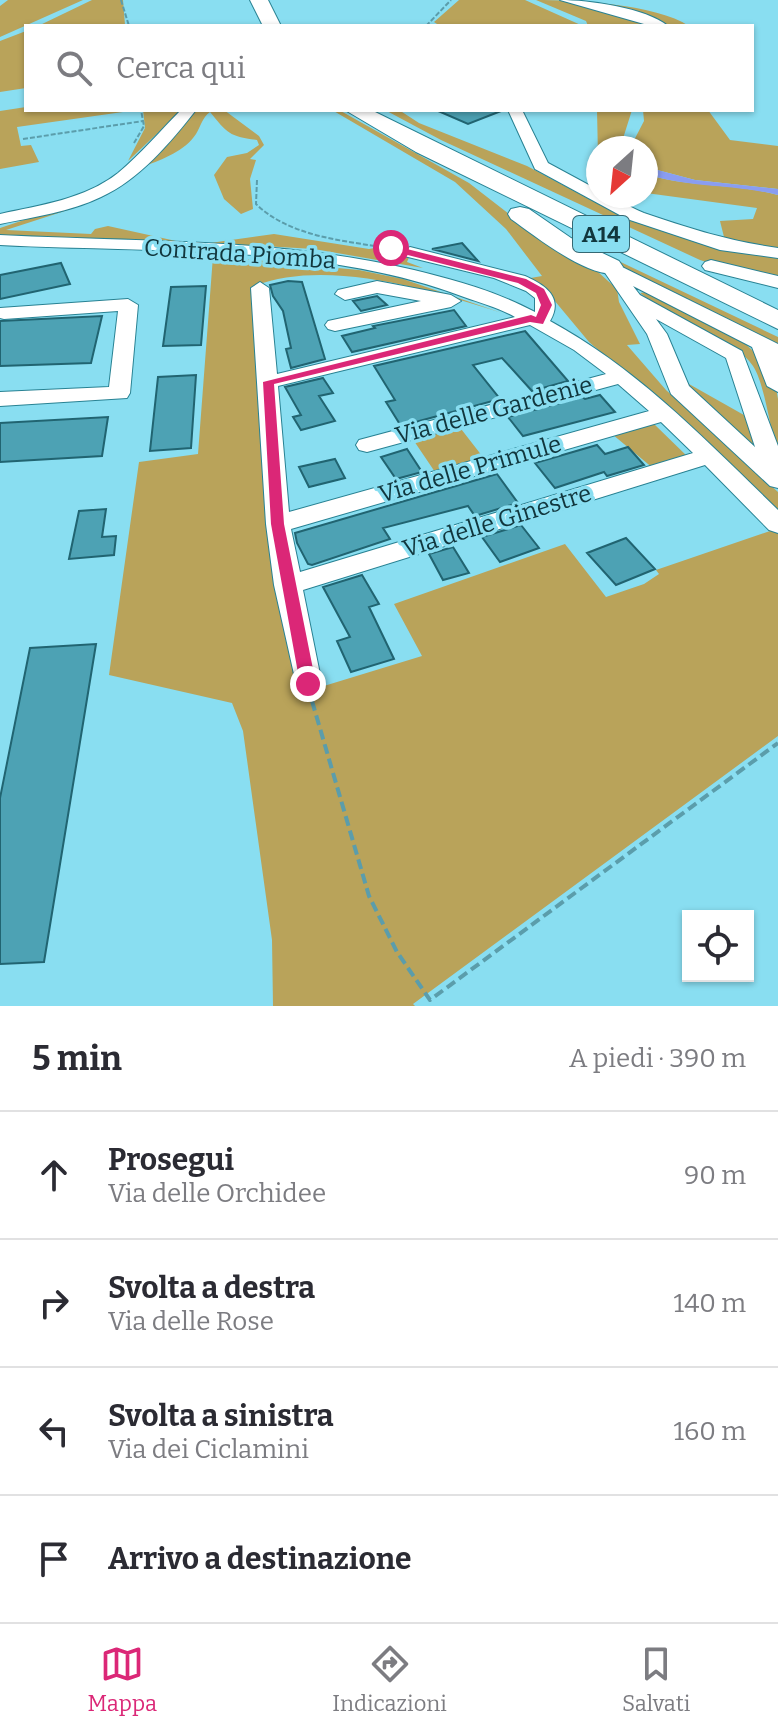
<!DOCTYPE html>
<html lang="it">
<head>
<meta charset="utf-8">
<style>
  :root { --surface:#fff; --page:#f7f7f7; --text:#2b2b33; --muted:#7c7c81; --line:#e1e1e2; --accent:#db2777 }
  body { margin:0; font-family:Bitter,serif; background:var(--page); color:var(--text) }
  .controls { position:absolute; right:24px; bottom:24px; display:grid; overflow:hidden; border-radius:0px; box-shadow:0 2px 6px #0004 }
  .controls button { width:72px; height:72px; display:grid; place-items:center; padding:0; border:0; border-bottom:2px solid var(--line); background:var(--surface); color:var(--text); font:40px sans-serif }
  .compass { position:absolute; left:586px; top:136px; width:72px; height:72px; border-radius:50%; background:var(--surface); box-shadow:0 2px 6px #0004; rotate:207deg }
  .stop { position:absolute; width:24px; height:24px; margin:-18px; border:6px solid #db2777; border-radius:50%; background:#fff }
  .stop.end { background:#db2777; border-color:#fff; box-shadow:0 2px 8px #0008 }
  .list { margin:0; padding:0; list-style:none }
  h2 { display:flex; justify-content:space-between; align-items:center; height:104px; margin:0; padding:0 32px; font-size:34px }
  h2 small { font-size:26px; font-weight:400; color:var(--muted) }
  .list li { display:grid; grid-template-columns:52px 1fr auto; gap:24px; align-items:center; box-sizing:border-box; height:128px; padding:0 32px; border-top:2px solid var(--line) }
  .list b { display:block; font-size:30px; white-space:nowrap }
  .list p { margin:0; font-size:26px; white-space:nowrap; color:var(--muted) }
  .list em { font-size:26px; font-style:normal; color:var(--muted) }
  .icon { flex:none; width:44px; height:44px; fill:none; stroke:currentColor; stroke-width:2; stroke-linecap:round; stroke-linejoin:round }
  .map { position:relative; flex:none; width:778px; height:1006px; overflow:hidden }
  .search { position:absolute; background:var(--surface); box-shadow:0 2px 6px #0004; left:24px; right:24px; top:24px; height:88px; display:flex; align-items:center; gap:20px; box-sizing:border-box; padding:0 28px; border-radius:0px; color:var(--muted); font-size:30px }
  .sheet { height:616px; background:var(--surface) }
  nav { display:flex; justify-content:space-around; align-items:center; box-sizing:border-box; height:112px; border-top:2px solid var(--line); background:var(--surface); font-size:22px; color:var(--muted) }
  nav a { display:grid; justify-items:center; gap:4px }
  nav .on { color:var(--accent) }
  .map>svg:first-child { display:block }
</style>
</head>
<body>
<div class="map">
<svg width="778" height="1006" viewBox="0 0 778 1006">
  <rect width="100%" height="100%" fill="#89def1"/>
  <path fill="#b9a35a" d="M8,0H83L0,37V6Z
    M92,0H123L125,25L38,26Z
    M459,0H525L583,26H440L434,22Z
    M536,0C575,0 656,4 689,26H588L586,21Z
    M26,31V88L0,92V41Z
    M26,107V110H137L17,127L21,146L31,145L39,162L0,169V111Z
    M143,110H182L128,161L145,128Z
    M195,110H224L259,136L264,145L250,159L256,160L250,179L253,209L241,214L224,199L214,175L227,157L247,153L259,145L257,140C229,136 228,134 210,112C202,118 201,126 196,134C185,151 163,159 145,166Z
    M332,110H339L469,183L535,234L588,263L617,289L619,302L640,344L627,345L666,390L778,492V513L692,430L589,342L549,294L525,279L542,276L506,229L455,182Z
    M385,110H399L419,123L527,166L619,215L778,258V279L733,271L700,260L441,140Z
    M597,110H632L620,148H598V157Z
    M643,110H708L730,140L778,146V189L695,180L646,167V148H630L644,121Z
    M646,174C689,188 735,183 778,195V249L725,241L720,221L753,219L757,208L646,193Z
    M60,208H74L6,230L91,234L95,229L108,226L185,243L0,236V228Z
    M274,234L369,249L380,247L410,255L407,262L423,268L314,249L210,243Z
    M566,236L778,337V349L629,273Z
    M213,256L359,270L403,279L502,313C429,290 328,258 254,286L268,523L301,693L422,656L394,604L565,544L606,597L644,584L659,574L656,570L773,530L778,534V736L413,1004L415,1006H273L272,940L243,731L232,703L109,675L139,462L198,454Z
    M646,292C694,316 770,336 778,399C778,417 778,436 778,454C770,431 765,384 753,366C736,339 668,316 640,293Z
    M689,384L751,419L759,453L688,386Z
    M653,423L690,459L654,469L612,434Z
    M458,425L486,461L437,475L412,438Z"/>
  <path fill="#8a9df1" d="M646,167L695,180L778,189V195C734,184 689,188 646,174Z"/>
  <path fill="#4da2b4" stroke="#216471" stroke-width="2" d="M436,110H501V111L468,124Z
    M462,243L478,261L432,249Z
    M61,263L70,284L0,299V275Z
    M288,281L302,282L325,359L291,368L286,349L291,348L283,311L273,296L270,285Z
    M206,286L201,345L163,346L171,287Z
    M377,296L387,305L361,311L353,301Z
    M454,310L466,326L352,352L342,336L375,328L373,326Z
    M102,316L91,363L0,366V321Z
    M525,331L568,381L532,391L502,358L473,365L500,399L401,426L386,402L395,400L374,366Z
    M196,375L191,448L150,451L158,377Z
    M323,378L333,393L319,396L335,421L301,430L293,417L301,415L285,387Z
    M600,395L615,412L523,436L508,417L582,397L585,399Z
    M108,417L102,456L0,462V423Z
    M597,445L605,454L628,447L644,465L607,476L604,472L555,488L535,463Z
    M407,449L422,472L396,479L381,457Z
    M335,459L345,478L309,487L299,467Z
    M497,474L518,503L475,516L468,506L383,528L390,539L312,565L308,564L297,543L295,533Z
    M106,509L102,537L116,536L114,555L69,559L79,511Z
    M521,525L539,548L500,562L482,537Z
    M626,538L655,569L616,585L587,553Z
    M453,547L469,573L443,580L429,554Z
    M362,575L379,604L369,607L394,659L351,672L337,641L350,637L323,587Z
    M96,644L44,962L0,964V798L30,648Z"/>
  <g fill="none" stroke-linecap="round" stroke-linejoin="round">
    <defs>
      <path id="minor" d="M560,0C589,0 646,8 668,26H651Z
        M181,110H196C171,142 139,180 101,197C70,212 34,217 0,224V214C41,205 85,199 118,173C141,154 160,131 181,110Z
        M508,110H522L548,163L598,190V196C616,196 628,207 644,213C691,229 729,241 778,248V258L720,250L627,219L535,169Z
        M0,235C138,242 279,238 414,270C455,280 498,292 535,312V298L526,291L494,278L404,256L401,252L410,247L525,276C545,285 564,297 550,321C638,369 706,440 778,510V533L769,530L705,465L303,590L322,684L318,692L308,695L298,692L274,585L266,524L251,288L260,282L269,288L277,374L515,317C499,308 481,303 464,297C322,243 150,253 0,245ZM530,325L574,350L606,374L359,440L356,445L359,450L367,452L618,384L649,411L289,512L278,386ZM661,422L693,453L300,572L291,529Z
        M711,260L778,276V288L705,270L702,266L705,262Z
        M610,261L778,344V392L767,386L752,347L633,286L640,295L742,351L778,446V488L770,486L671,394L647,334L601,267ZM656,319L726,358L755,447L689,386L667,334Z
        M377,281L451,295L461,301L451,307L335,331L328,329L325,325L328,321L421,301L377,293L345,300L335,294L338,290Z
        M128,299L138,305L130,393L127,398L0,406V392L109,387L118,311L4,319L0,318V308Z"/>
      <path id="highway" d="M250,0H268L281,26H263Z
        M345,110H371L778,310V329L416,152Z
        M520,207L529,209L571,238L619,261L623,267L619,273C590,280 535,236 511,219L508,214L511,209Z"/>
    </defs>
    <use href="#minor" stroke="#288293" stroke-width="2"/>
    <use href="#highway" stroke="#288293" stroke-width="2"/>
    <path stroke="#5b9dab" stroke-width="2" stroke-dasharray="5 2" stroke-linecap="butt" d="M121,0L129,26
      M426,26L451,0
      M23,139L143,121
      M134,143L144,126L141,110
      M257,180L256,204C291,238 348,241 394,249"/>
    <path stroke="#5b9dab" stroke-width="4" stroke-dasharray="10 5" stroke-linecap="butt" d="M312,701L369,896L397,952L430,1000L778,743"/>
    <use href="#minor" fill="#fff" fill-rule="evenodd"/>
    <use href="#highway" fill="#fff" fill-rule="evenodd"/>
  </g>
  <path fill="#db2777" d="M391,245L526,279L544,289L552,305L543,324L530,322L274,384L284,524L316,684L308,690L300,684L271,524L263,382L531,315L536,317L541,305L536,293L518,283L388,250Z"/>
  <g text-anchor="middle" stroke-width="7" stroke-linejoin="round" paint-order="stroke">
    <rect fill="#89def1" stroke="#356873" stroke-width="2" x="573" y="216" width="56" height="36" rx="6"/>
    <g font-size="22" font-weight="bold" fill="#11363d">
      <text x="601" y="242">A14</text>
    </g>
    <g font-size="24" fill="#11363d" stroke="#89def1">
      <text transform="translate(240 254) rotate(4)" y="8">Contrada Piomba</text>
      <text transform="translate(494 410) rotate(-15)" y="8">Via delle Gardenie</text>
      <text transform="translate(470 469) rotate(-16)" y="8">Via delle Primule</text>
      <text transform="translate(497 521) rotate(-17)" y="8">Via delle Ginestre</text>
    </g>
  </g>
</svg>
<div class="controls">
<button><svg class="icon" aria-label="locate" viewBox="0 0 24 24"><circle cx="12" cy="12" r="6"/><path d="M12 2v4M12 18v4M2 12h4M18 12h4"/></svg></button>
</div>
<svg class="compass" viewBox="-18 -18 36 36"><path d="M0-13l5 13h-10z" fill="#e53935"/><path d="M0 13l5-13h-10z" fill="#7c7c81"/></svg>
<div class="stop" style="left:391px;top:248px"></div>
<div class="stop end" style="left:308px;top:684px"></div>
<div class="search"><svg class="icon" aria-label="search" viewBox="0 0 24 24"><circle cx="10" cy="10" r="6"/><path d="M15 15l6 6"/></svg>Cerca qui</div>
</div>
<section class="sheet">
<h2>5 min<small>A piedi · 390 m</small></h2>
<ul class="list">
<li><svg class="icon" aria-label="ahead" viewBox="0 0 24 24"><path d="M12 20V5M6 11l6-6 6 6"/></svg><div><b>Prosegui</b><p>Via delle Orchidee</p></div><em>90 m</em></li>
<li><svg class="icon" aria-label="right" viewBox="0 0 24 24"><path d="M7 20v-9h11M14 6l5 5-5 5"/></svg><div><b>Svolta a destra</b><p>Via delle Rose</p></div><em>140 m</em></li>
<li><svg class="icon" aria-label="left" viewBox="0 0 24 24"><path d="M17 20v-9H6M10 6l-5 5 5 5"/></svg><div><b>Svolta a sinistra</b><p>Via dei Ciclamini</p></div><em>160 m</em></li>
<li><svg class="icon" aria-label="arrive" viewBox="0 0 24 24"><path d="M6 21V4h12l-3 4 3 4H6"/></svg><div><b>Arrivo a destinazione</b></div></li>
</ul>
</section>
<nav>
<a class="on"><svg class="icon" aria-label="map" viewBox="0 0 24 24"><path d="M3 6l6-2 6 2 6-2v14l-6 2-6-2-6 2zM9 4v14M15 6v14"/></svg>Mappa</a>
<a><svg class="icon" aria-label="directions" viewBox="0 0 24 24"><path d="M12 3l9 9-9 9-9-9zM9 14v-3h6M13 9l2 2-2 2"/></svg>Indicazioni</a>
<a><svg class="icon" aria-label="saved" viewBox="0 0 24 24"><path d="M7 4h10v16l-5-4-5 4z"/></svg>Salvati</a>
</nav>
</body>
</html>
